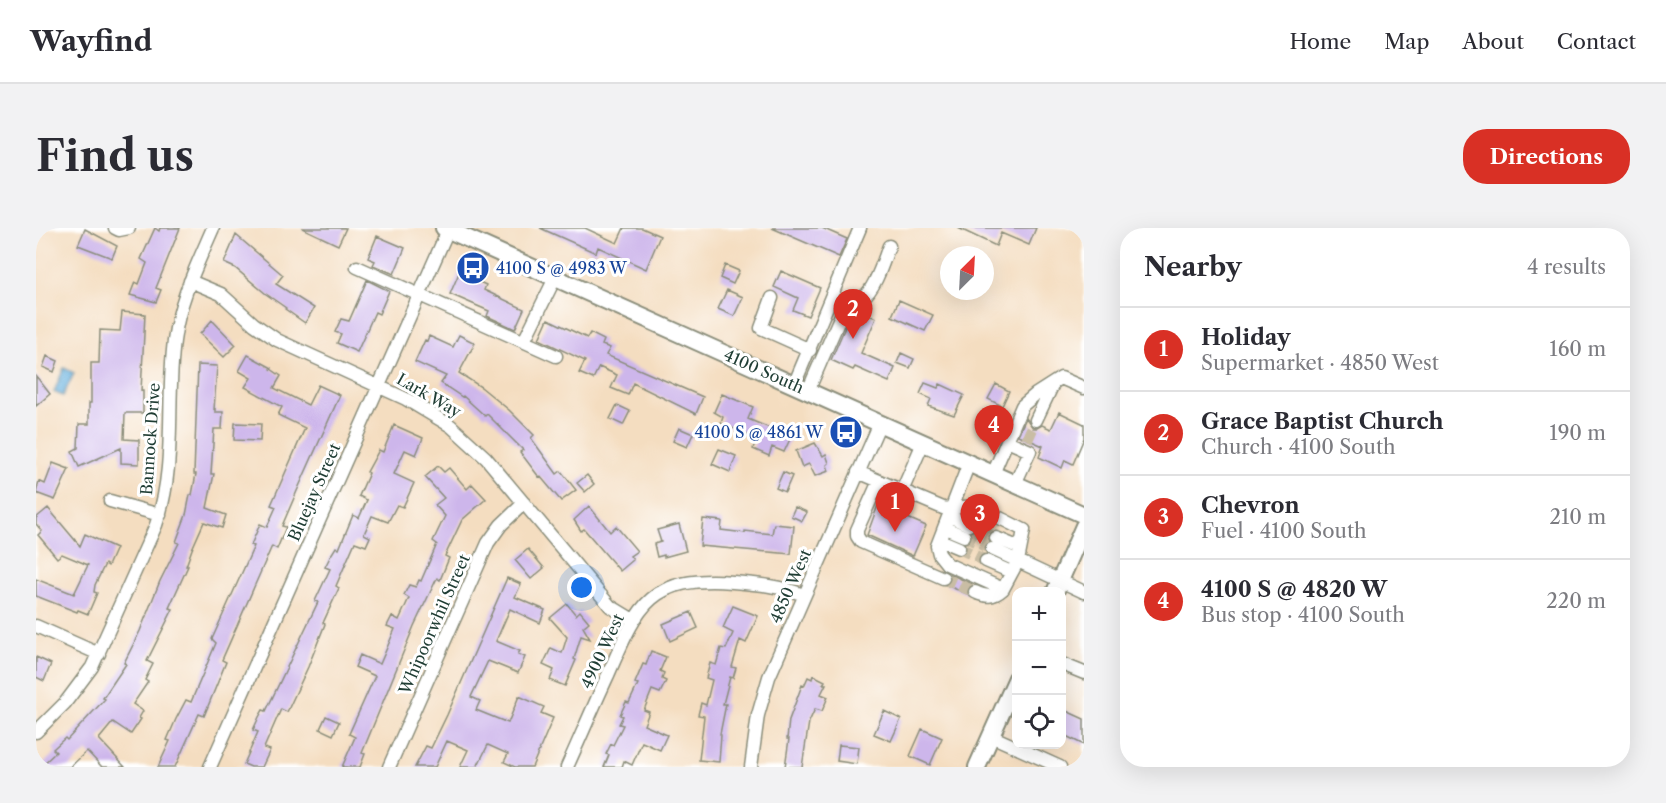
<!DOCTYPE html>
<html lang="en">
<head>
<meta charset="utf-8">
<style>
  :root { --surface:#fff; --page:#f2f2f3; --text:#2b2b33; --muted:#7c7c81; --line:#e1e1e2; --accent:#d93025 }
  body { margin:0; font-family:"Libre Caslon Text",serif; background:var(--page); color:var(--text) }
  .controls { position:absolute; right:18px; bottom:18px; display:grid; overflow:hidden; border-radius:12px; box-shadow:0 6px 24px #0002 }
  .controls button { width:54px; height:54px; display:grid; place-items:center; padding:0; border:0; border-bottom:2px solid var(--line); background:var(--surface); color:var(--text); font:30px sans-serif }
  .compass { position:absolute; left:904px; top:18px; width:54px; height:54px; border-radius:50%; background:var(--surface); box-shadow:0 6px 24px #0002; rotate:24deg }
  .you { position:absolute; left:546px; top:360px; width:21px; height:21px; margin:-15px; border:4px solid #fff; border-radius:50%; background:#1a73e8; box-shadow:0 0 0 9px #1a73e833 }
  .badge { display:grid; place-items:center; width:39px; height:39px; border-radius:50%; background:var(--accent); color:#fff; font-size:20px; font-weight:700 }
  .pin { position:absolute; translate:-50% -50px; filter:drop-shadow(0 2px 3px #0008) }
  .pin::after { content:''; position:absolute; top:32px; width:21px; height:18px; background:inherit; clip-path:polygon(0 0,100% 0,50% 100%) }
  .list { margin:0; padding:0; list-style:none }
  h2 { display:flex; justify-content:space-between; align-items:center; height:78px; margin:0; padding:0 24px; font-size:26px }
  h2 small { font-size:20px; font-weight:400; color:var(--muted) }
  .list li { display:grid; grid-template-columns:39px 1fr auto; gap:18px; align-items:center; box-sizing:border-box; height:84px; padding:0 24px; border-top:2px solid var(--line) }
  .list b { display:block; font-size:22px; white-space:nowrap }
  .list p { margin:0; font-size:20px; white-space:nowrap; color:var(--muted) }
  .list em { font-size:20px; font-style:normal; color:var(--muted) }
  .icon { flex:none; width:33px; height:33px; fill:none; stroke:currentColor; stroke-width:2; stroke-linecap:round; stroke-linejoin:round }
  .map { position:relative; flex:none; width:1048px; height:539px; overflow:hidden; border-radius:24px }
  header { display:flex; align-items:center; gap:36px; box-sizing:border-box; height:84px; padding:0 30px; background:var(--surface); border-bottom:2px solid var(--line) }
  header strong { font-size:28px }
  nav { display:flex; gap:33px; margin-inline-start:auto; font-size:21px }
  .intro { display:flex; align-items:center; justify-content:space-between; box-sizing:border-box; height:144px; padding:0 36px }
  h1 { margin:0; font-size:42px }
  .button { padding:15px 27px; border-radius:24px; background:var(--accent); color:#fff; font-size:21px; font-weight:700 }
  main { display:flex; gap:36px; padding:0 36px }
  aside { flex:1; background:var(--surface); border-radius:24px; box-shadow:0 6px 24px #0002 }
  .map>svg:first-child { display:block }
</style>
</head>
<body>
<header>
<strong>Wayfind</strong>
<nav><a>Home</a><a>Map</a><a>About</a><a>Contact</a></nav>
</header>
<div class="intro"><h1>Find us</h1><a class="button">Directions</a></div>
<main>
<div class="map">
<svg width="1048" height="539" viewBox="0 0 1048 539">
  <rect width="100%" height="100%" fill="#fff"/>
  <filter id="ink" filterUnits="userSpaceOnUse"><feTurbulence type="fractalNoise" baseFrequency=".0167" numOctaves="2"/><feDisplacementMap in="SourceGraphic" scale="12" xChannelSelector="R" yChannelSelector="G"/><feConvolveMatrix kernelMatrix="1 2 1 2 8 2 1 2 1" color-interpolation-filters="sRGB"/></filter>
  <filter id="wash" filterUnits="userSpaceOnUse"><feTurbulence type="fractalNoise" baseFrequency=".008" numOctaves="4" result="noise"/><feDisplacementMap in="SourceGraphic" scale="24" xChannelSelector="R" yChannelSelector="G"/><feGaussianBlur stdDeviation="1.35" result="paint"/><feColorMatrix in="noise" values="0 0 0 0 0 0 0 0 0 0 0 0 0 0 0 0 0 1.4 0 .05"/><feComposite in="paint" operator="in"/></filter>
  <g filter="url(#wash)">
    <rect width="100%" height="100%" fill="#f4ddc0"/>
    <path fill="#63aedc" stroke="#417688" stroke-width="1.5" d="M28,140L38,145L27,168L18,164Z"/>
    <g id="blocks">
      <path fill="#cdb6eb" d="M119,0L123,3L124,0H144L120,60L125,62L120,74L94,67L99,54L103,56L111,35L105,31Z
        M266,0H310L302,17Z
        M504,0H549L581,15L588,0H606L624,8L610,41L562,19L560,25Z
        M736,0H786L811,11L803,29Z
        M922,0H1000L993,17L965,5L960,18Z
        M49,1L81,18L76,30L42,17Z
        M200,7L247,47L240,56L278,80L269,95L249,81L250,80L230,66L199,40L188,35Z
        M341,8L369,20L358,46L337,37L339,33L332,30Z
        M689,37L703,43L697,56L684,50Z
        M745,43L784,60L772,88L757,82L762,70L738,59Z
        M423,45L450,57L448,62L488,81L479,101L451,88L453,83L414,66Z
        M331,52L353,63L343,86L339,84L321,124L301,115L305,106L299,104L305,91L313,93Z
        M691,62L707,69L698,88L682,81Z
        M863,72L897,87L889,103L856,88Z
        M820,81L840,90L825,125L859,140L853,154L819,139L817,142L795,132L816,83Z
        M86,84L109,86L105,163H107V185H89L88,211L103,212V236L85,235V220L43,239L36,223L42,220L43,196H53V175H55V135H63L64,102L84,103Z
        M512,91L551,110L554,105L568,112L566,117L574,120L570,127L667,169L660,186L597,155L592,167L575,160L581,147L563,139L557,151L543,145L549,133L503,111Z
        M176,92L200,117L188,129L164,106Z
        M423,107L439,115L423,145L445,159L473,182L498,207L495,210L521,246L525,243L540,262L525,273L504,248L503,249L484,224L487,222L451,186L449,188L427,168L426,169L405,155L410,148L379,134L389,112L391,113L393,108L417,119Z
        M865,125L878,131L874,140L861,135Z
        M212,127L236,140L235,141L245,148L238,160L272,177L282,157L304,167L261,263L246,298L250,299L241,321L236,318L186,432L190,434L168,488L163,486L139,539H122L134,513L131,512L140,491L150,472L155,474L180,415L176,411L218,318L215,317L224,296L231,299L240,279L235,277L269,200L242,187L246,179L209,159L215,150L203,143Z
        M11,128L22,133L18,144L7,139Z
        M162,137L181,138L178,182L179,180V184H187L186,201H178L175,246H178L171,280L190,287L186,300L168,294L156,321L150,338H152L133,380L137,381L111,433L117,436L109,452L112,454L97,476L107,483L103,490L105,491L95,506L77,494L63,511L89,539H66L51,523L34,539H4L20,524L17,521L29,510L31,512L69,471L67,470L90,436L88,435L104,403L124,353L143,315L140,314L150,287L154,267H156L160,246H158Z
        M0,148L14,166L0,178Z
        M889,155L902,160L904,156L928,167L918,187L892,178L895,171L884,166Z
        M960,156L973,163L966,178L952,171Z
        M686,166L717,179L712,191L755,209L748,224L736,219L733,228L717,221L719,214L715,212L716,209L685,195L687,189L678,184Z
        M581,177L594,183L587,197L574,191Z
        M1023,184L1048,196V210L1037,236L1029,232L1026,240L1003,229L1007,218L982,207L990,190L997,200H1001L1006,197L1015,201Z
        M199,195L225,196L224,213L198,212Z
        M358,197L387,210L380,227L369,222L358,246L378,255L367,279L361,277L352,294L336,288L328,306L334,309L330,318L319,314L300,358L303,360L287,395L289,396L272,439L251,484L245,481L228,520L234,522L226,539H215L208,536L222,504L217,502L223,489L227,482L230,483L282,374L279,373L294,341L289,339L295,327L300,319L303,321L317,287L323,290L331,272L323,268L333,245L331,244L343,222L347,224Z
        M643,200L657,206L651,219L637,213Z
        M779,215L787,228L790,226L793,235L791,237L793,243L779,248L773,236L766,239L760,223Z
        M683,221L700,228L694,244L676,236Z
        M17,235L33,241L19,272L0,265L3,253L9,256Z
        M402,238L408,244L413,240L431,261L436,256L450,271L426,292L409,328L413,330L404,352L401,350L378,398L326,525L329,526L324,539H306L319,509L313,506L339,448L319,439L324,427L344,436L359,401L351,398L356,388L363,392L373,370L368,367L373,357L380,359L383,352L385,353L401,316L397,313L409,288L399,277L408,270L389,249Z
        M747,244L756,248L749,264L740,260Z
        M551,247L558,256L549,264L541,255Z
        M842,277L890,298L877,328L831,307Z
        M553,278L574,304L580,298L601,323L594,328L597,332L584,343L548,301L545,303L538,292Z
        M759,279L771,284L766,293L755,288Z
        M12,280L44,318L49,306L80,320L72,338L69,336L59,357L58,364L61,365L52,386L42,382L41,384L0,368V351L38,366L52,337L26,326L21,330L2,307L6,303L0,296V290Z
        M667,291L686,293L685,302L709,305V303L736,306L738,296L758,298L755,326L664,318Z
        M643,296L650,323L628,329V327L621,329L618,316L625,314L621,302Z
        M492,321L508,340L495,351L479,332Z
        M914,346L936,356L932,360L931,366L910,357L915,353Z
        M471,350L485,356L479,369L509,382L504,395L474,381L460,413L484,423L482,426L489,429L482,445L452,433L435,469L444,473L440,482L472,495L483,468L508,479L505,485L517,490L496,539H479L468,534L472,526L452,517L441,539H424L432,522L411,513L399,539H379L390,518L395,520L411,487Z
        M531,376L540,387L544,383L553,394L547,399L554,411L545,408L538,431L540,432L529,458L514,452L518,442L507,437L515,420L526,425L531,409L514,390Z
        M697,378L722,388L710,415L704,412L696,439L700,440L697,450L694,449L687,476H690L684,506L685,507L683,534L663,532L668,488L662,487L665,475L670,477L676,452L670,450L674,435L680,437L685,420L690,421L697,405L687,400Z
        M655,384L662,400L634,413L627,396Z
        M615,423L630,429L624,443L628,445L626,451L630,453L624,465L616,462L608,482L613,484L608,497L631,507L624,522L606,514L596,537L588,533L586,539H568L573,527L570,526L575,516L577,517L587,497L583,496L587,488L584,487L590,474L593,475L602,456L599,455L607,436L610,437Z
        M0,429L15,436L8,453L0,449Z
        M777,447L789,453L787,456H790L785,466L792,469L786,483L779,481L773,494L766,539H749L753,511H751L753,492L766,457L768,458L772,449L776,451Z
        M1026,481L1048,491V517L1026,506Z
        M848,483L865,491L855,513L838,506Z
        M290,488L303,494L297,507L284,501Z
        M886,501L906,510L894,537L874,528Z
        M803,517L823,519L821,536L801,533Z"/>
    </g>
  </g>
  <g filter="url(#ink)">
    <use href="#blocks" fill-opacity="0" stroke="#8a8d7a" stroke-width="1.5"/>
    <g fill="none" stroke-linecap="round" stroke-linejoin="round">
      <path stroke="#c9bda4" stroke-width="12" stroke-dasharray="12 6" stroke-linecap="butt" d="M991,212L1000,192
        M933,297L960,310
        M928,308L956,321
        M923,320L950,333
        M907,350L939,364"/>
      <defs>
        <path id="minor" d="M79,0L83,2L93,0
          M321,39L520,128
          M154,53L185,66L218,96L241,112L370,171L415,198L450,230L574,378L597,392
          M736,70L725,100L774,122
          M488,113L519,50
          M758,157L824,0
          M772,163L809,78C815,74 821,72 827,69C839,62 848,31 853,18
          M1000,192L1017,156
          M933,235L901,318L903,326L911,336L967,361L982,333L956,321
          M822,244L907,280C917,283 925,277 935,279C951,282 973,295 988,302L982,333L1048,364
          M957,246L971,213
          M843,253L821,302V308L825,314L907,350
          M979,256L994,223L971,213L986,178L1000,166L1025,150L1048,160
          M866,263L887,215
          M74,273L124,287
          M913,288L933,297
          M909,300L928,308
          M960,310L984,320
          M904,312L923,320
          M950,333L975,344
          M939,364C950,369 957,370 967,361
          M0,398L63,426
          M1026,436L1048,445
          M0,504L29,475L56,439L120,297C141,238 130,174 138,113C143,73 161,37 177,0
          M955,508L1024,539
          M174,539L412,2
          M353,539L452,315L465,297L488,275
          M531,539C545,508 558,477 572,447C602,378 613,347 697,354C722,356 744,358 768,367
          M715,539L722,487L733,449L844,195"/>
        <path id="major" d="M408,0L1048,287
          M1019,364L1048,298
          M941,539L981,450"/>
      </defs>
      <use href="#minor" stroke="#8a8d7a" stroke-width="15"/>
      <use href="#major" stroke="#8a8d7a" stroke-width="20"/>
      <use href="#minor" stroke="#fff" stroke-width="12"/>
      <use href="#major" stroke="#fff" stroke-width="16"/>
    </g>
  </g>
  <defs>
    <symbol id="bus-disc" viewBox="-11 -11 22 22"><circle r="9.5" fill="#1a4fb4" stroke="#fff"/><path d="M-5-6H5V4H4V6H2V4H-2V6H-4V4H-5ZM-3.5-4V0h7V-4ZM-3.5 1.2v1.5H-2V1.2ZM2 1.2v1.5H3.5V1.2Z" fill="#fff"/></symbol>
  </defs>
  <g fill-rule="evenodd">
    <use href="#bus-disc" x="418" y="21" width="38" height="38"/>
    <use href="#bus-disc" x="791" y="185" width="38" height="38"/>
  </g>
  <g text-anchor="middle" stroke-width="6" stroke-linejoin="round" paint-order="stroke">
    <g font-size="16" fill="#164399" stroke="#fff" text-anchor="start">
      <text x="460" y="46">4100 S @ 4983 W</text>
      <text x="787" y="210" text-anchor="end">4100 S @ 4861 W</text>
    </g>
    <g font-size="16" fill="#1f3d34" stroke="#fff">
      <text transform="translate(728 143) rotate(24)" y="6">4100 South</text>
      <text transform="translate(393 167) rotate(30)" y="6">Lark Way</text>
      <text transform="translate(114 211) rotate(-86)" y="6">Bannock Drive</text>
      <text transform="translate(278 264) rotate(-66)" y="6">Bluejay Street</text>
      <text transform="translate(754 358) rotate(-66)" y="6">4850 West</text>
      <text transform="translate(398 396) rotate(-66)" y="6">Whipoorwhil Street</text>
      <text transform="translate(566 423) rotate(-65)" y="6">4900 West</text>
    </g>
  </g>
</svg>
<div class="controls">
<button>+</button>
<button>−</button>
<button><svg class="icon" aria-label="locate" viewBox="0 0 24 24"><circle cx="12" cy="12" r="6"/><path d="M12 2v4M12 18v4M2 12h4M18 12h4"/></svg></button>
</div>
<svg class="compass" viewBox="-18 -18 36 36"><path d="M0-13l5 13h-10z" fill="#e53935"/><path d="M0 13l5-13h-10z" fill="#7c7c81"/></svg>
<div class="you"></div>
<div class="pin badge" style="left:859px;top:304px">1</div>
<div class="pin badge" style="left:817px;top:111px">2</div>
<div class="pin badge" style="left:944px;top:316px">3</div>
<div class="pin badge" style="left:958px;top:227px">4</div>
</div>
<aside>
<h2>Nearby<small>4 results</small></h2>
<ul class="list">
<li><span class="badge">1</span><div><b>Holiday</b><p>Supermarket · 4850 West</p></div><em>160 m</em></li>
<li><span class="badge">2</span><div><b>Grace Baptist Church</b><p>Church · 4100 South</p></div><em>190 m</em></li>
<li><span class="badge">3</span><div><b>Chevron</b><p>Fuel · 4100 South</p></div><em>210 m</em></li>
<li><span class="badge">4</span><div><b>4100 S @ 4820 W</b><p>Bus stop · 4100 South</p></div><em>220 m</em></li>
</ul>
</aside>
</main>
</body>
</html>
